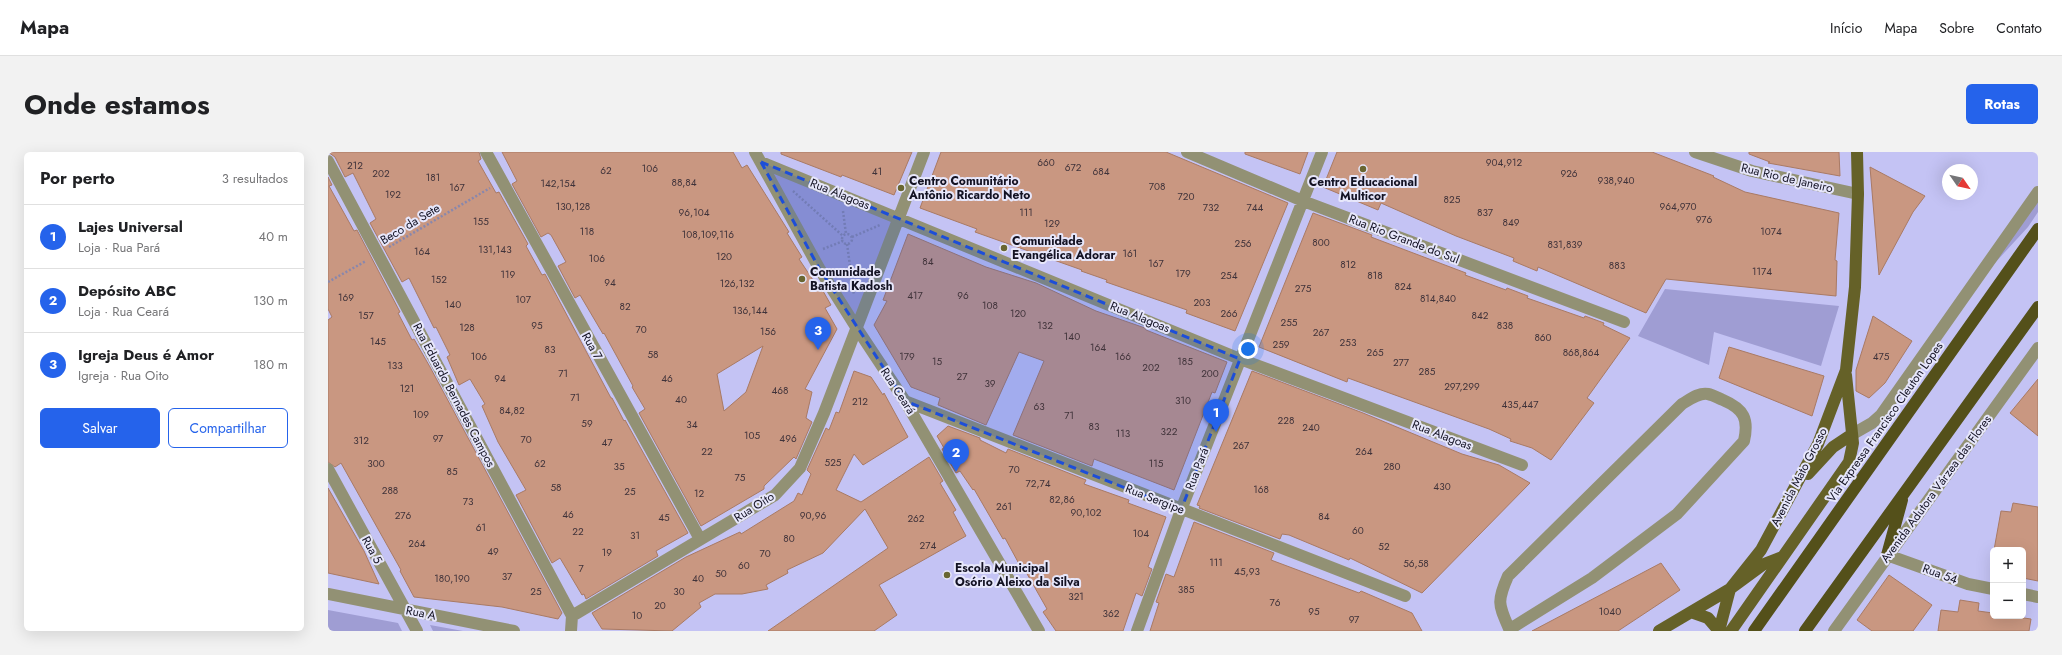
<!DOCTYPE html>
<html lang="pt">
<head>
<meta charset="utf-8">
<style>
  :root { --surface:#fff; --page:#f2f2f2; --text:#202124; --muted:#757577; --line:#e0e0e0; --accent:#2563eb }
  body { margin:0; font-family:Jost,sans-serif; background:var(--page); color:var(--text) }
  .controls { position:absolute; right:12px; bottom:12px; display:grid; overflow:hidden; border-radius:6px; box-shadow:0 4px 16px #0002 }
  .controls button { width:36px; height:36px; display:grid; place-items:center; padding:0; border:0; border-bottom:1px solid var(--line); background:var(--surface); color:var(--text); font:20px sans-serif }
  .compass { position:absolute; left:1614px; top:12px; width:36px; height:36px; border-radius:50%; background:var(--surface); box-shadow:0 4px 16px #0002; rotate:124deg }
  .you { position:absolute; left:920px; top:197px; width:14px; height:14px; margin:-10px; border:3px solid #fff; border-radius:50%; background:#1a73e8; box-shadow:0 0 0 6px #1a73e833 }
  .badge { display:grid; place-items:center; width:26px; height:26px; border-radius:50%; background:var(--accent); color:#fff; font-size:13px; font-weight:700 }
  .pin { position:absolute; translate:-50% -33px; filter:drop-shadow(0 1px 2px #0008) }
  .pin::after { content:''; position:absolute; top:21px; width:14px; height:12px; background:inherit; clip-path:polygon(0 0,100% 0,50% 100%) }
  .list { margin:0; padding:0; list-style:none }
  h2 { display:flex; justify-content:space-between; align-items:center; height:52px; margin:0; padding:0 16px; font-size:17px }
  h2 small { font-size:13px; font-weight:400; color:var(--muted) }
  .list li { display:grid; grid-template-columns:26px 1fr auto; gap:12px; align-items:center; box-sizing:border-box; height:64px; padding:0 16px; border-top:1px solid var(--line) }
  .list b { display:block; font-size:15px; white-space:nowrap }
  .list p { margin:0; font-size:13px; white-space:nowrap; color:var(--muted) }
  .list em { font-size:13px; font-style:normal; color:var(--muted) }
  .actions { display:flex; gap:8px; padding:12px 16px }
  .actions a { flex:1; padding:9px 0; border:1px solid var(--accent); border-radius:6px; text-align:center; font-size:14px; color:var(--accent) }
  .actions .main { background:var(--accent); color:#fff }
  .map { position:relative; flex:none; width:1710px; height:479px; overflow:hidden; border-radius:6px }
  header { display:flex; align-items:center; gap:24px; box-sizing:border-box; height:56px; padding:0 20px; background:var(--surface); border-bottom:1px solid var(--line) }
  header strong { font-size:19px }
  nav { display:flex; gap:22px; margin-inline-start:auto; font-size:14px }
  .intro { display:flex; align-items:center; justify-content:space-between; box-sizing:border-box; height:96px; padding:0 24px }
  h1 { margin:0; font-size:28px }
  .button { padding:10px 18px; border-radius:6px; background:var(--accent); color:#fff; font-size:14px; font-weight:700 }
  main { display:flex; gap:24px; padding:0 24px }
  aside { flex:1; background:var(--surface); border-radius:6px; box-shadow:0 4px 16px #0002 }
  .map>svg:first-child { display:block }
</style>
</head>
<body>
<header>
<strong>Mapa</strong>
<nav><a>Início</a><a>Mapa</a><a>Sobre</a><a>Contato</a></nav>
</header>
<div class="intro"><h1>Onde estamos</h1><a class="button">Rotas</a></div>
<main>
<aside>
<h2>Por perto<small>3 resultados</small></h2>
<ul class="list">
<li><span class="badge">1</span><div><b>Lajes Universal</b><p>Loja · Rua Pará</p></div><em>40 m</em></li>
<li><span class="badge">2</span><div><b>Depósito ABC</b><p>Loja · Rua Ceará</p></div><em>130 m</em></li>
<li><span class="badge">3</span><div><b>Igreja Deus é Amor</b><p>Igreja · Rua Oito</p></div><em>180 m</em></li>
</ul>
<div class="actions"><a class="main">Salvar</a><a>Compartilhar</a></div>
</aside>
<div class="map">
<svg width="1710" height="479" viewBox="0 0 1710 479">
  <rect width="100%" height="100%" fill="#c4c3f4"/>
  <path fill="#9f9dd3" d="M433,10L571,66L528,175Z
    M1710,48V60L1700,75L1665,113Z
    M1337,137L1511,154L1493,214L1386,180L1381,213L1310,184Z
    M0,458L70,471L74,479H0Z
    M102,473L135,479H105Z"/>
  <path fill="#c99781" stroke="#a97a64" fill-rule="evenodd" d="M0,0H151L153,7L150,9L168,41L171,40L200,92L198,94L214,123L217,122L283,246H284L296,269L297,268L360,381L328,399L330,404L258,447L256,442L254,443L232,406L224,411L188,343L198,338L170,290L154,254L157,252L142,227L131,233L119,205L122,203L108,175L106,176L81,126L74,130L42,71L48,67L25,21L17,25L7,5Z
    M174,0H405L414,16L419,13L461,80L459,81L474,105L471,107L489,134L491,132L503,153L497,156L509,177L477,237L484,240L478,266L484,270L468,307L466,305L436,334V337L373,374L311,261L317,257L304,235L305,234L276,181L275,182L252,143L247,146L230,114L238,110L223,83L220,81L213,85L184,32L189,29ZM435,194L418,240L396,259L389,222Z
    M453,0H584L566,43L514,23L513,25L453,2Z
    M613,0H838L960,51L907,179L858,161L859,158L778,130L779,128L753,119L754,118L647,80L649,77L592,56Z
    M917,0H980L972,22L917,2Z
    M1009,0H1324L1386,24L1385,25L1417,40L1511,61L1507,108L1509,109L1508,144L1338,127L1318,161L1210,115L1209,119L1185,109L1186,106L1128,84L1053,51L1050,58L995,35Z
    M1421,0H1511L1512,24L1440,11L1442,10L1421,2Z
    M1542,15L1597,44L1585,60L1551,123Z
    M0,25L4,33L1,34L26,79L29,78L72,160L70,161L84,188L86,187L102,215L234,461L230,467L174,455L86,445L72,419L73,418L13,311L7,315L0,310V168L4,165L0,157Z
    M985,61L1044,83L1043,85L1138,121L1137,123L1178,138L1179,136L1200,144L1199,146L1256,166L1257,164L1276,171L1275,173L1302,186L1259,246L1266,251L1223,308L1204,296L1182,289L1183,287L1161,277L1020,226L1019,230L931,195Z
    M580,82L658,115L708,131L768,159L817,176L818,178L899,210L887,241L884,240L846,338L766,307L764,314L685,283L716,209L691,200L658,273L610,253L612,246L583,235L546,173L559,149L555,148Z
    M1545,164L1584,189L1557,231L1541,246L1528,239V218Z
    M1401,195L1496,224L1484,264L1391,226Z
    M526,219L543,225L555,243L556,241L580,285L535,313L526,302L508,338L533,350L601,305L615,329L612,331L628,358L625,360L638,384L551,433L569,463L546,479H440L560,396L537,357L495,401L459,418L460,421L438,433L440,437L414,442H387L371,451L373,455L344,479L274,477L264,461L358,405L412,380L413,382L466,349L470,341L474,343L483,322L479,318L498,276L501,278L508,260L511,261Z
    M924,219L1035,261L1134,302L1171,313L1202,331L1094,441L1022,406L1021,408L961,383L954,382L952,387L871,356L872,354L869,353Z
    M1710,227V284L1682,261Z
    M620,274L652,286V288L678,301L680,297L758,328L756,332L801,348L800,351L838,365L820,415L824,417L814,444L808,441L795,479H728L715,460L719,457L698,420L696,421L677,386L675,387L646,337L645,338L632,319L628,321L614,297L616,296L609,284Z
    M0,336L36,399L51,432L0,421Z
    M1685,351L1710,355V429L1695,426V398H1666L1673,359L1683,360Z
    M866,370L946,401L943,408L1031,441L1033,439L1084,461L1094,479H822L831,451L828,450L838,422L846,425Z
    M1333,411L1352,438L1290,479H1204Z
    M1561,423L1604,453L1585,479H1544L1529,468Z
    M1632,448L1651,451L1650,459L1665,461V464H1682L1703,467L1701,479H1610L1613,458L1630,460Z"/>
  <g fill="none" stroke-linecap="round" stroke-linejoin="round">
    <path stroke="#8887ad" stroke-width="2.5" stroke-dasharray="2 2" stroke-linecap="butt" d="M465,39L515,84
      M515,59L518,82
      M514 87a5 5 0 1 1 10 0a5 5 0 1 1-10 0Z
      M524,85L552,73
      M519,92L526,143
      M61,95L162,36
      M495,97L515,89
      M0,130L38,109"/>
    <path stroke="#929174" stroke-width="12" d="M158,0L372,387
      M427,0L491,116L528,175L577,249L711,479
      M859,0L975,49L1296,170
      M1367,0L1424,19L1530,42
      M0,9L244,464L243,479
      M433,10L912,207L1194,313
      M577,249L1077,444
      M1523,283L1544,271L1553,263L1710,40
      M0,317L89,479
      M1559,403L1640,432L1665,437
      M0,442L186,479
      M1695,442L1710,445
      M244,464L447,343L472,316L496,261L596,0
      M1182,477L1264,426L1349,362L1416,289C1421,267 1416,257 1395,248C1390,246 1385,243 1380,242C1371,240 1361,248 1354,252L1180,424C1168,451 1171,453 1182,479
      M809,479L853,358L994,0
      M1506,479L1710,196"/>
    <path stroke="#656128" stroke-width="12" d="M1480,322L1505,295L1523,283
      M1363,460L1380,466L1391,479
      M1331,479L1402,437L1433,398L1490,292L1518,218L1527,135L1530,42L1529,0
      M1391,479L1402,437L1436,412L1454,405
      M1403,479L1521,310L1525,291L1518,223"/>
    <path stroke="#54501a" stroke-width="12" d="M1559,403L1574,348
      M1426,479L1710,77
      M1477,479L1710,155"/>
  </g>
  <path fill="#1d4ed8" fill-opacity="0.2" stroke="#1d4ed8" stroke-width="3" stroke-dasharray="8 5" stroke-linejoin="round" d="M433,10L912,207L853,358L577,249L491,116Z"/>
  <g fill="#696632" stroke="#e7e7fb" stroke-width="1.5">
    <circle cx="1035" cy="17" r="4"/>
    <circle cx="573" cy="36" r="4"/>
    <circle cx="676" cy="96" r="4"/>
    <circle cx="474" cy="127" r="4"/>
    <circle cx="619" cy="423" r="4"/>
  </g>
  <g text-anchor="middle" stroke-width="4" stroke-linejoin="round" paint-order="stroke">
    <g font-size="10" fill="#40333a">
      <text x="718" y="14">660</text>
      <text x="1176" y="14">904,912</text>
      <text x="27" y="17">212</text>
      <text x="745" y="19">672</text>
      <text x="322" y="20">106</text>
      <text x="278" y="22">62</text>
      <text x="549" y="23">41</text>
      <text x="773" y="23">684</text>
      <text x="53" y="25">202</text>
      <text x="1241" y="25">926</text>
      <text x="105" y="29">181</text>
      <text x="1288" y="32">938,940</text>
      <text x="356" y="34">88,84</text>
      <text x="230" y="35">142,154</text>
      <text x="829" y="38">708</text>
      <text x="129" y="39">167</text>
      <text x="65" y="46">192</text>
      <text x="858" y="48">720</text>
      <text x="1124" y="51">825</text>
      <text x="245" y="58">130,128</text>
      <text x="1350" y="58">964,970</text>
      <text x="883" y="59">732</text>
      <text x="927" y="59">744</text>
      <text x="366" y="64">96,104</text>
      <text x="698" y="64">111</text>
      <text x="1157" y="64">837</text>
      <text x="1376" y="71">976</text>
      <text x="153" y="73">155</text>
      <text x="1183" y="74">849</text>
      <text x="724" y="75">129</text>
      <text x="259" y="83">118</text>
      <text x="1443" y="83">1074</text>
      <text x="380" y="86">108,109,116</text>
      <text x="993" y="94">800</text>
      <text x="915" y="95">256</text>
      <text x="1237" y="96">831,839</text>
      <text x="167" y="101">131,143</text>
      <text x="94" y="103">164</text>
      <text x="802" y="105">161</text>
      <text x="396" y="108">120</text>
      <text x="269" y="110">106</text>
      <text x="600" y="113">84</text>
      <text x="828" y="115">167</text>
      <text x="1020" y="116">812</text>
      <text x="1289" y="117">883</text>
      <text x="1434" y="123">1174</text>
      <text x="855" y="125">179</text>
      <text x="180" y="126">119</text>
      <text x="901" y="127">254</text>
      <text x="1047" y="127">818</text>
      <text x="111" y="131">152</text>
      <text x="282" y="134">94</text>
      <text x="409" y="135">126,132</text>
      <text x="1075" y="138">824</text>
      <text x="975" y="140">275</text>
      <text x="587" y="147">417</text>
      <text x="635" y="147">96</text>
      <text x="18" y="149">169</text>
      <text x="1110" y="150">814,840</text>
      <text x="195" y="151">107</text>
      <text x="874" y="154">203</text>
      <text x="125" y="156">140</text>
      <text x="662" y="157">108</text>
      <text x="297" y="158">82</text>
      <text x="422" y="162">136,144</text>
      <text x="690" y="165">120</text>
      <text x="901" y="165">266</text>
      <text x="38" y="167">157</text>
      <text x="1152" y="167">842</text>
      <text x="961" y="174">255</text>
      <text x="209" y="177">95</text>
      <text x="717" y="177">132</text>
      <text x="1177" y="177">838</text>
      <text x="139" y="179">128</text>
      <text x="313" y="181">70</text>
      <text x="440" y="183">156</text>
      <text x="993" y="184">267</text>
      <text x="744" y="188">140</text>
      <text x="1215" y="189">860</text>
      <text x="50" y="193">145</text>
      <text x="1020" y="194">253</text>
      <text x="953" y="196">259</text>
      <text x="770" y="199">164</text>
      <text x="222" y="201">83</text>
      <text x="1047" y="204">265</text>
      <text x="1253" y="204">868,864</text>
      <text x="325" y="206">58</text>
      <text x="151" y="208">106</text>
      <text x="579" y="208">179</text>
      <text x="795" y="208">166</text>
      <text x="1553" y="208">475</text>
      <text x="609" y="213">15</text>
      <text x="857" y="213">185</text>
      <text x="1073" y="214">277</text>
      <text x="67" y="217">133</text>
      <text x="823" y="219">202</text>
      <text x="1099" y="223">285</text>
      <text x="235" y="225">71</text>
      <text x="882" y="225">200</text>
      <text x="634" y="228">27</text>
      <text x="172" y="230">94</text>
      <text x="339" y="230">46</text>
      <text x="662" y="235">39</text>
      <text x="1134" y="238">297,299</text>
      <text x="79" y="240">121</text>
      <text x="452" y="242">468</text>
      <text x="247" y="249">71</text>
      <text x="353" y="251">40</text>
      <text x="855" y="252">310</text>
      <text x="532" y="253">212</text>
      <text x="1192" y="256">435,447</text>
      <text x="711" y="258">63</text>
      <text x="184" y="262">84,82</text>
      <text x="93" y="266">109</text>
      <text x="741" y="267">71</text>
      <text x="958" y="272">228</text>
      <text x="259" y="275">59</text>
      <text x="364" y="276">34</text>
      <text x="766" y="278">83</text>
      <text x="983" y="279">240</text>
      <text x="841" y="283">322</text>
      <text x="795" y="285">113</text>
      <text x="424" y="287">105</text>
      <text x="110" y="290">97</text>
      <text x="460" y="290">496</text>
      <text x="198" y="291">70</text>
      <text x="33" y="292">312</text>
      <text x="279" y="294">47</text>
      <text x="913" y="297">267</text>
      <text x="379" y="303">22</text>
      <text x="1036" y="303">264</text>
      <text x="505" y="314">525</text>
      <text x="48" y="315">300</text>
      <text x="212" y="315">62</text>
      <text x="828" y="315">115</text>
      <text x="291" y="318">35</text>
      <text x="1064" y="318">280</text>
      <text x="686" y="321">70</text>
      <text x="124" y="323">85</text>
      <text x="412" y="329">75</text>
      <text x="710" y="335">72,74</text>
      <text x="1114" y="338">430</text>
      <text x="228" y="339">58</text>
      <text x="933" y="341">168</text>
      <text x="62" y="342">288</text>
      <text x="302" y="343">25</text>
      <text x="371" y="345">12</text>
      <text x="734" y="351">82,86</text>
      <text x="140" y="353">73</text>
      <text x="676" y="358">261</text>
      <text x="758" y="364">90,102</text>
      <text x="240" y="366">46</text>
      <text x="75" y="367">276</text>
      <text x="485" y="367">90,96</text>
      <text x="996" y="368">84</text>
      <text x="336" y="369">45</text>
      <text x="588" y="370">262</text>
      <text x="153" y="379">61</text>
      <text x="1030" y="382">60</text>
      <text x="250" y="383">22</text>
      <text x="813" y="385">104</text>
      <text x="307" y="387">31</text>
      <text x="461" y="390">80</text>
      <text x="89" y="395">264</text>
      <text x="600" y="397">274</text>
      <text x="1056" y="398">52</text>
      <text x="165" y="403">49</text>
      <text x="279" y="404">19</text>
      <text x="437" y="405">70</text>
      <text x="888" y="414">111</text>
      <text x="1088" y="415">56,58</text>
      <text x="416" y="417">60</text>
      <text x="253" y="420">7</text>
      <text x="919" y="423">45,93</text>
      <text x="393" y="425">50</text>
      <text x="179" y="428">37</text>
      <text x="124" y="430">180,190</text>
      <text x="370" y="430">40</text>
      <text x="858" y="441">385</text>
      <text x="208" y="443">25</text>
      <text x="351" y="443">30</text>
      <text x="748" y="448">321</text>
      <text x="947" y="454">76</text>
      <text x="332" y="457">20</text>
      <text x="986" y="463">95</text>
      <text x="1282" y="463">1040</text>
      <text x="783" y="465">362</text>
      <text x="309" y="467">10</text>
      <text x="1026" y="471">97</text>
    </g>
    <g font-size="12" fill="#131223" stroke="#e7e7fb">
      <text transform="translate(1459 26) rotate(13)" y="4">Rua Rio de Janeiro</text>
      <text transform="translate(512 42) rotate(22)" y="4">Rua Alagoas</text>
      <text transform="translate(82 72) rotate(-31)" y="4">Beco da Sete</text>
      <text transform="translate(1076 87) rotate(21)" y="4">Rua Rio Grande do Sul</text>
      <text transform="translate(812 165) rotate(22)" y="4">Rua Alagoas</text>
      <text transform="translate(264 194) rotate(61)" y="4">Rua 7</text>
      <text transform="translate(570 239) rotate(57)" y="4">Rua Ceará</text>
      <text transform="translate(126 243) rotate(62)" y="4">Rua Eduardo Bernades Campos</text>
      <text transform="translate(1557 270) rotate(-55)" y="4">Via Expressa Francisco Cleuton Lopes</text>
      <text transform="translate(1114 283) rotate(21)" y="4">Rua Alagoas</text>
      <text transform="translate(869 317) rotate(-69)" y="4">Rua Pará</text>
      <text transform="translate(1471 325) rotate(-63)" y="4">Avenida Mato Grosso</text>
      <text transform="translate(1608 337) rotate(-54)" y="4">Avenida Adutora Várzea das Flores</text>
      <text transform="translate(827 347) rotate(21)" y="4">Rua Sergipe</text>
      <text transform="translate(426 355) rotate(-32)" y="4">Rua Oito</text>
      <text transform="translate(44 398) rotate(61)" y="4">Rua 5</text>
      <text transform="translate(1612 422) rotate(20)" y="4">Rua 54</text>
      <text transform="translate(93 461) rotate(11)" y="4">Rua A</text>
    </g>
    <g font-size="12" font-weight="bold" fill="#131223" stroke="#e7e7fb" text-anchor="start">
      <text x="581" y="33">Centro Comunitário<tspan x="581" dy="14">Antônio Ricardo Neto</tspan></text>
      <text x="1035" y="34" text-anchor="middle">Centro Educacional<tspan x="1035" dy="14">Multicor</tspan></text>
      <text x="684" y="93">Comunidade<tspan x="684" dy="14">Evangélica Adorar</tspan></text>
      <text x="482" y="124">Comunidade<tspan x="482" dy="14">Batista Kadosh</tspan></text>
      <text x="627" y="420">Escola Municipal<tspan x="627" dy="14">Osório Aleixo da Silva</tspan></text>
    </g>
  </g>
</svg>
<div class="controls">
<button>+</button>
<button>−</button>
</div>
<svg class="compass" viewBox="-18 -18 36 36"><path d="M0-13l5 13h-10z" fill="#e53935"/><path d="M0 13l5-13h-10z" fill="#757577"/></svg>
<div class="you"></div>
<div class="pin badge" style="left:888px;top:280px">1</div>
<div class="pin badge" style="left:628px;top:320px">2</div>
<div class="pin badge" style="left:490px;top:198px">3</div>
</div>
</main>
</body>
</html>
